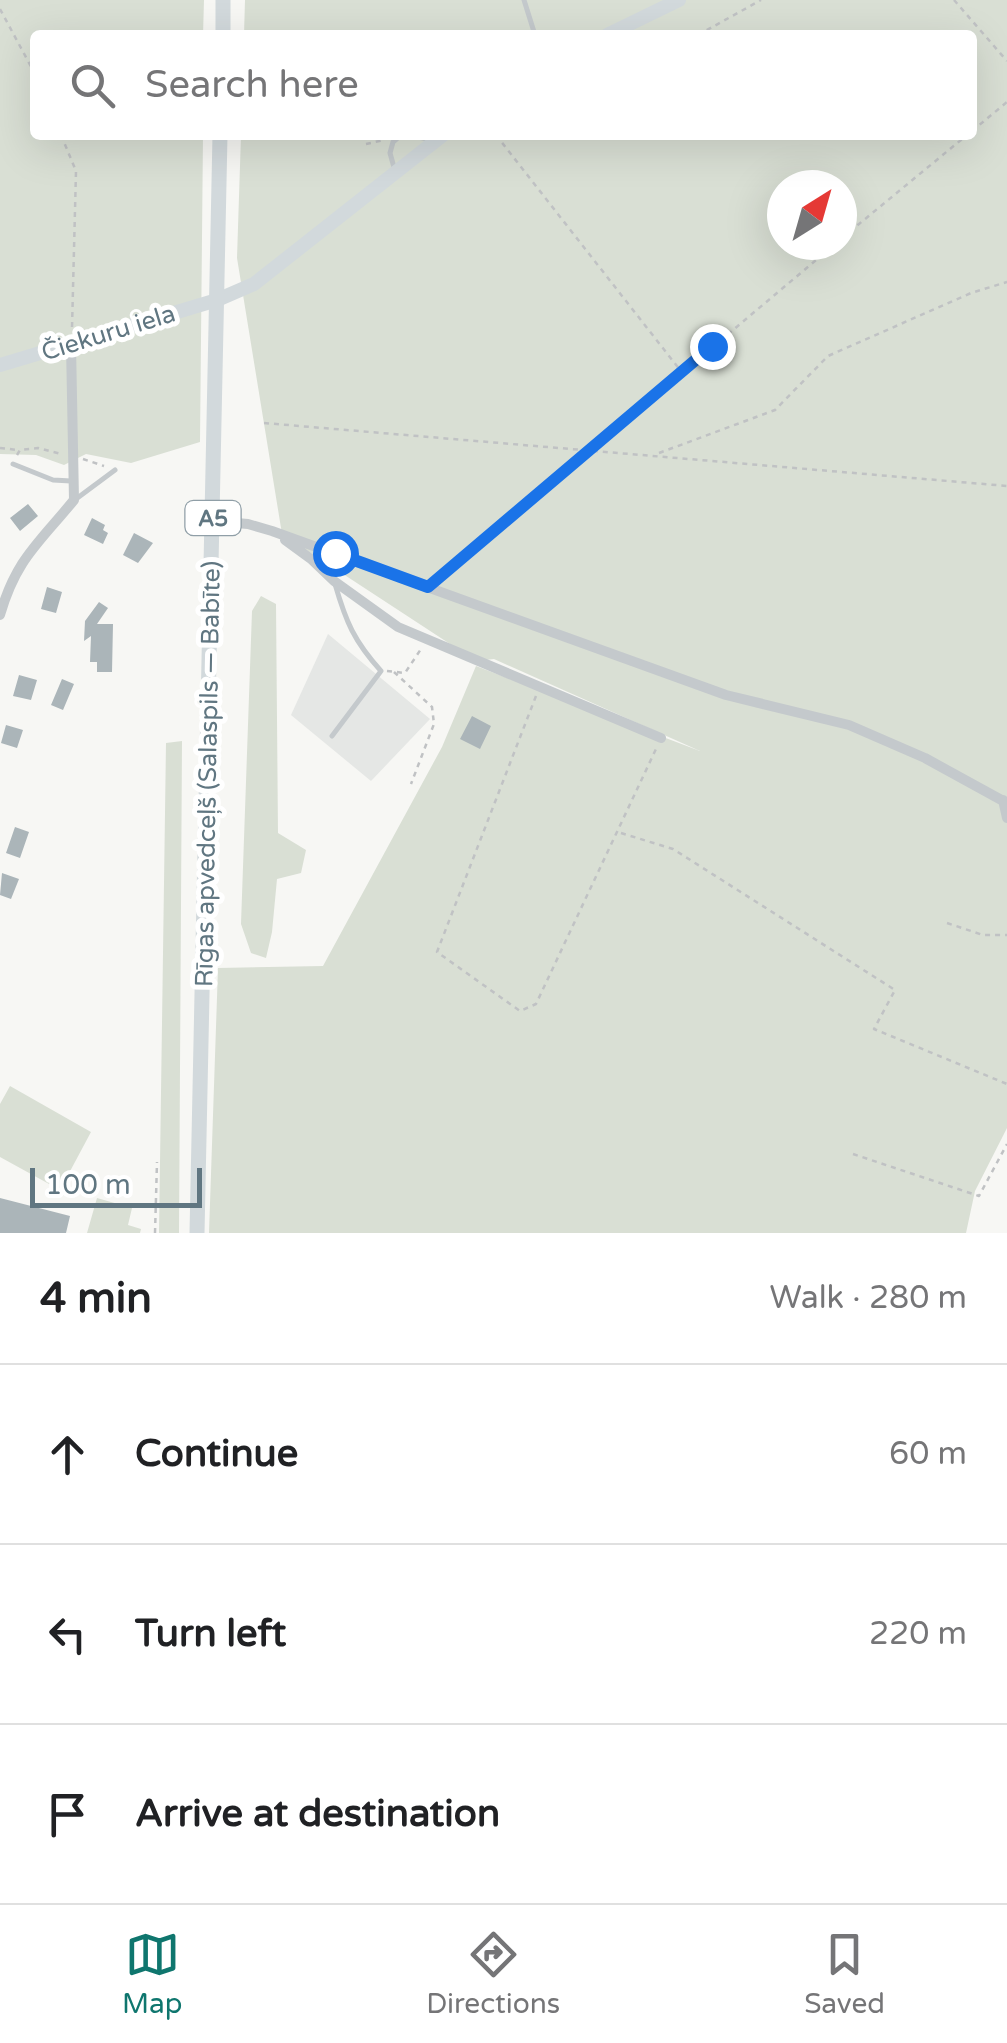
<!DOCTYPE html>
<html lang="en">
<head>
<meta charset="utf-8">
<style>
  :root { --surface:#fff; --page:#f6f6f6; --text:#202124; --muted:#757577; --line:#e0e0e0; --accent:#0f766e }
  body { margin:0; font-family:"Varela Round",sans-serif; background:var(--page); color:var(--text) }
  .compass { position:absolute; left:767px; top:170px; width:90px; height:90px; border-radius:50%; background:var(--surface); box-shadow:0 10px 40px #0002; rotate:37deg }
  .scale { position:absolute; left:30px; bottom:25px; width:172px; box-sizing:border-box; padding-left:10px; border:5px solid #607681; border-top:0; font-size:28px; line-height:35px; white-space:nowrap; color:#607681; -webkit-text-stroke:8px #fff; paint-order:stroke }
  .stop { position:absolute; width:30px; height:30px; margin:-22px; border:8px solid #1a73e8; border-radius:50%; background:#fff }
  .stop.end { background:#1a73e8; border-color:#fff; box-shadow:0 2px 10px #0008 }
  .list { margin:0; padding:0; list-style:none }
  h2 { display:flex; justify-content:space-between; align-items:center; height:130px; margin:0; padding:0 40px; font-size:42px }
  h2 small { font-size:32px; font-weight:400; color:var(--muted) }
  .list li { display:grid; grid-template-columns:65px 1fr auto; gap:30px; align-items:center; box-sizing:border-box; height:180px; padding:0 40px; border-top:2px solid var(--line) }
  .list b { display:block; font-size:38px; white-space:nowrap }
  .list em { font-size:32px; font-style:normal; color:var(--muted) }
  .icon { flex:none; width:55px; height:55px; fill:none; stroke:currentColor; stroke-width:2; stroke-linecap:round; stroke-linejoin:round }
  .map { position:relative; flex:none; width:1007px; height:1233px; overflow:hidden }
  .search { position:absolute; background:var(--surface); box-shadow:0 10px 40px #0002; left:30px; right:30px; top:30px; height:110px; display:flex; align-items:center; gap:25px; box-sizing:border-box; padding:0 35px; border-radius:10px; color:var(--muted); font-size:38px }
  .sheet { height:670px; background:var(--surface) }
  nav { display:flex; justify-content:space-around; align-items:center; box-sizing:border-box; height:140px; border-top:2px solid var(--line); background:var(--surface); font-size:28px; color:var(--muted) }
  nav a { display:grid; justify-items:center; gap:5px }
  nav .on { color:var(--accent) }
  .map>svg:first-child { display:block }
</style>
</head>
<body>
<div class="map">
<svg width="1007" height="1233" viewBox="0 0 1007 1233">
  <rect width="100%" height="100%" fill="#f7f7f4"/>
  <path fill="#e5e7e5" d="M328,634L430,719L371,781L291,715Z"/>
  <path fill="#d9dfd4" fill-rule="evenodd" d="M0,0H204L203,35H35V135H203L200,442L131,463L86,454L64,465L36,455L0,454Z
    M245,0H1007V1128L975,1191L966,1233H209L218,968L323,966L442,747L476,666L700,751L494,659L476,661L282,534L237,258L241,135H972V35H244ZM782,185H842V245H782Z
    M261,596L276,604L278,833L306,850L301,873L277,879L272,932L266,958L251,953L241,924L252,611Z
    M182,741L179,1233H159L166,743Z
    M10,1086L91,1132L60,1190L0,1157V1104Z
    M97,1198L132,1208L128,1225L141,1229L140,1233H87Z"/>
  <path fill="#abb5b9" d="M28,504L38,516L20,531L10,518Z
    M92,518L105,525L103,530L108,533L103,544L84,535Z
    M134,533L153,543L138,563L123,555Z
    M47,587L62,592L56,613L41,609Z
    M99,602L108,608L97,624H113L112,672H97V662H90L91,636L84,641L85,621Z
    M19,675L37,680L31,700L13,696Z
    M62,679L74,684L63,710L51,705Z
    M472,716L491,726L480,749L460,739Z
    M6,725L23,730L17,748L1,743Z
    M15,827L29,832L20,858L6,853Z
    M2,873L19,879L11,899L0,895Z
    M0,1198L70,1216L66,1233H0Z"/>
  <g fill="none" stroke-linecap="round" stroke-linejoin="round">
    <path stroke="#c0c2c4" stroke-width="2.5" stroke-dasharray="5 5" stroke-linecap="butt" d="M954,0L1007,61
      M0,9L35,74
      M698,35L761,0
      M972,131L1007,102
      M61,135L76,171L72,328
      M496,135L680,370
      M366,144L384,140
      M842,238L967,135
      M264,423L1007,486
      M0,448L18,450
      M659,453L775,410L828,356L971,293L1007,282
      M17,455L20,450L38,448L61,454
      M83,459L104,466
      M437,579L834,245
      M387,671L405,673L421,649
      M394,672L432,707L434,724L411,784
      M536,696L437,952L520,1011L536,1004L656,749
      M621,833L673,849L895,990L874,1029L1007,1084
      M947,923L983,935H1007
      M853,1154L979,1196L1007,1144
      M155,1233L157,1162"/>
    <path stroke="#c4c9cc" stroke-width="5" d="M524,0L535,35
      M409,135L432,140
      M395,171L390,153L393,142L401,135
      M13,464L53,480L71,481
      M76,499L115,470
      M332,736L381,671C354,641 346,622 335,584"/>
    <path stroke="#c4c9cc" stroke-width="10" d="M212,521L248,524L272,531L726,695L849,725L925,758L1007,803
      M285,540L311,559L334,581L398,627L661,738
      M0,615C16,559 39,543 74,500L71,345
      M1003,800L1007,818"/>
    <path stroke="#d2d9dc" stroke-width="14" d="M607,35L679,0
      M0,365L217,300L254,284L443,135"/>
    <path stroke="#d2d9dc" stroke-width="15" d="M223,35V0
      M197,1233L220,135"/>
  </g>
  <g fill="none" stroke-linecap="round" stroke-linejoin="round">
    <path stroke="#1a73e8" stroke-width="12" d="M335,553L428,587L712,346"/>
  </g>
  <g text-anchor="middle" stroke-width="10" stroke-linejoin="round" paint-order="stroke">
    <rect fill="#fff" stroke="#909fa7" stroke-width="2.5" x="185.5" y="501" width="55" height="34" rx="8"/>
    <g font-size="22" font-weight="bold" fill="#607681">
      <text x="213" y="526">A5</text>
    </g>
    <g font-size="25" fill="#607681" stroke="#fff">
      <text transform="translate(108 332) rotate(-17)" y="9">Čiekuru iela</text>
      <text transform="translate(207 774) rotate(-89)" y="9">Rīgas apvedceļš (Salaspils — Babīte)</text>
    </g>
  </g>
</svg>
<svg class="compass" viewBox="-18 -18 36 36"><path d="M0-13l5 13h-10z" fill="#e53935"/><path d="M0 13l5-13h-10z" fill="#757577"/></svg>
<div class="scale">100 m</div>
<div class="stop" style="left:335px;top:553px"></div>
<div class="stop end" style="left:712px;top:346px"></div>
<div class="search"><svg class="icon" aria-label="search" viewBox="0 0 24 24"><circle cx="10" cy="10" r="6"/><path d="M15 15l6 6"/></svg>Search here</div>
</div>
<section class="sheet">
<h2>4 min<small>Walk · 280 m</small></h2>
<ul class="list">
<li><svg class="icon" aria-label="ahead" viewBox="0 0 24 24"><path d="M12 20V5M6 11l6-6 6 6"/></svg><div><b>Continue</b></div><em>60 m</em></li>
<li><svg class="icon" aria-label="left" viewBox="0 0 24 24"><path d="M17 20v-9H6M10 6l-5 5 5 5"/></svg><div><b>Turn left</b></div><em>220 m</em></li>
<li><svg class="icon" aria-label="arrive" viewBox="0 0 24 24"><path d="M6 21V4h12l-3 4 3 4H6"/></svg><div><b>Arrive at destination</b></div></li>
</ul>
</section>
<nav>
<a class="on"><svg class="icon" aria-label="map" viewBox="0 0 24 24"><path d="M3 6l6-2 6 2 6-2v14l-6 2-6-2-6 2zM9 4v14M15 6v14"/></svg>Map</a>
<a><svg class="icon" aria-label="directions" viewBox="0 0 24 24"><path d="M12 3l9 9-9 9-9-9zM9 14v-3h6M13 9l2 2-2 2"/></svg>Directions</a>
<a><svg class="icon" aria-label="saved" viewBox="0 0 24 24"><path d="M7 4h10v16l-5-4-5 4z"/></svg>Saved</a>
</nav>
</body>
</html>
